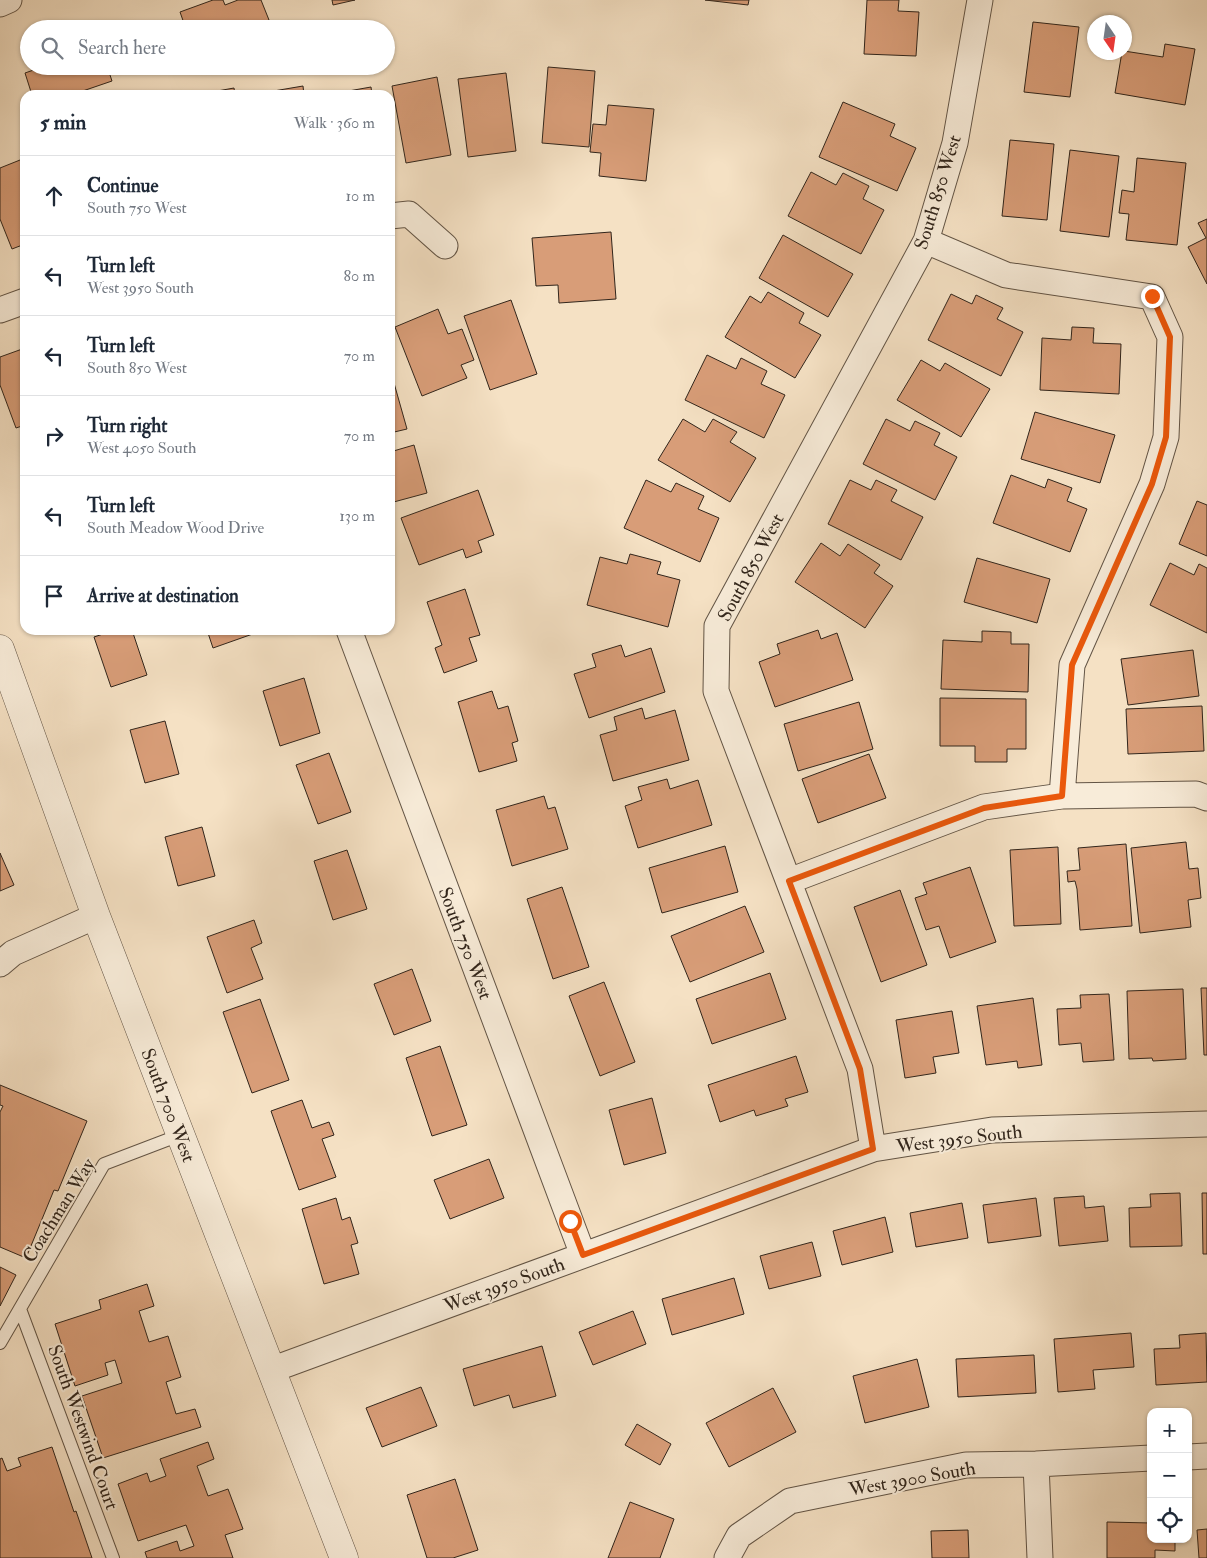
<!DOCTYPE html>
<html lang="en">
<head>
<meta charset="utf-8">
<style>
  :root { --surface:#fff; --page:#f6f6f7; --text:#1f2937; --muted:#747a83; --line:#e0e1e3 }
  body { margin:0; font-family:"IM FELL Double Pica",serif; background:var(--page); color:var(--text) }
  .controls { position:absolute; right:15px; bottom:15px; display:grid; overflow:hidden; border-radius:10px; box-shadow:0 1px 4px #0004 }
  .controls button { width:45px; height:45px; display:grid; place-items:center; padding:0; border:0; border-bottom:1px solid var(--line); background:var(--surface); color:var(--text); font:25px sans-serif }
  .compass { position:absolute; left:1087px; top:15px; width:45px; height:45px; border-radius:50%; background:var(--surface); box-shadow:0 1px 4px #0004; rotate:167deg }
  .stop { position:absolute; width:15px; height:15px; margin:-11px; border:4px solid #ea580c; border-radius:50%; background:#fff }
  .stop.end { background:#ea580c; border-color:#fff; box-shadow:0 1px 5px #0008 }
  .list { margin:0; padding:0; list-style:none }
  h2 { display:flex; justify-content:space-between; align-items:center; height:65px; margin:0; padding:0 20px; font-size:21px }
  h2 small { font-size:16px; font-weight:400; color:var(--muted) }
  .list li { display:grid; grid-template-columns:32px 1fr auto; gap:15px; align-items:center; box-sizing:border-box; height:80px; padding:0 20px; border-top:1px solid var(--line) }
  .list b { display:block; font-size:19px; white-space:nowrap }
  .list p { margin:0; font-size:16px; white-space:nowrap; color:var(--muted) }
  .list em { font-size:16px; font-style:normal; color:var(--muted) }
  .icon { flex:none; width:28px; height:28px; fill:none; stroke:currentColor; stroke-width:2; stroke-linecap:round; stroke-linejoin:round }
  .map { position:relative; flex:none; width:1207px; height:1558px; overflow:hidden }
  .search { position:absolute; background:var(--surface); box-shadow:0 1px 4px #0004; left:20px; top:20px; width:375px; height:55px; display:flex; align-items:center; gap:12px; box-sizing:border-box; padding:0 18px; border-radius:28px; color:var(--muted); font-size:19px }
  .panel { position:absolute; background:var(--surface); box-shadow:0 1px 4px #0004; left:20px; top:90px; width:375px; height:545px; border-radius:15px }
  .map>svg:first-child { display:block }
</style>
</head>
<body>
<div class="map">
<svg width="1207" height="1558" viewBox="0 0 1207 1558">
  <rect width="100%" height="100%" fill="#f5e1c4"/>
  <filter id="stains"><feTurbulence type="fractalNoise" baseFrequency=".004" numOctaves="4"/><feColorMatrix values="0 0 0 0 .2 0 0 0 0 .09 0 0 0 0 .02 0 0 0 .5 -.17"/></filter>
  <radialGradient id="worn" r=".72"><stop offset=".6" stop-color="#630" stop-opacity="0"/><stop offset="1" stop-color="#630" stop-opacity=".3"/></radialGradient>
  <path fill="#d89d78" stroke="#31251b" d="M213,0H223L225,5L238,0H261L269,20L245,29H186L180,12Z
    M332,0H355L333,5Z
    M705,0H749L748,5Z
    M867,0H899L898,11L919,12L916,56L864,54Z
    M1033,22L1079,27L1070,97L1024,92Z
    M1165,44L1195,49L1185,105L1115,93L1122,52H1124V51L1163,57Z
    M45,66H107L112,81L71,95H32L25,73Z
    M548,67L595,71L589,147L542,143Z
    M506,73L516,151L468,157L458,79Z
    M437,77L451,155L406,163L392,86Z
    M303,86L304,95L256,94Z
    M371,87L372,95H326Z
    M234,88L235,95H195Z
    M843,102L895,124L890,136L916,148L897,191L819,157Z
    M608,105L654,109L646,181L599,176L601,153L590,152L593,124L606,125Z
    M1010,140L1054,144L1047,220L1002,216Z
    M1070,150L1119,156L1109,237L1060,231Z
    M25,158V244L12,249L0,219V168Z
    M1137,158L1186,163L1177,245L1126,240L1129,214L1119,213L1122,190L1134,192Z
    M811,172L836,185L843,173L869,186L863,199L884,210L861,254L788,216Z
    M1207,219V284L1188,247L1206,238L1198,223Z
    M611,232L616,299L559,303L558,285L536,286L532,238Z
    M783,235L853,274L828,317L759,278Z
    M768,292L804,313L799,323L821,335L795,378L725,337L750,296L761,303Z
    M951,294L972,304L976,295L1003,308L997,319L1023,332L1001,376L928,340Z
    M511,300L537,374L490,390L464,316Z
    M438,309L448,334L462,329L474,360L461,365L467,378L422,396L395,327Z
    M1072,327L1094,328L1093,343L1121,344L1119,394L1040,390L1042,338L1071,340Z
    M25,348V425L16,428L0,385V357Z
    M707,355L736,369L741,358L767,371L761,384L785,395L764,438L685,400Z
    M921,360L940,371L945,363L990,389L961,437L897,400Z
    M394,383L407,429L390,433V384Z
    M1035,412L1115,435L1100,483L1021,459Z
    M683,419L705,432L713,419L737,432L730,442L756,458L730,502L658,460Z
    M886,419L910,431L915,421L940,433L934,445L957,457L935,500L863,464Z
    M414,445L427,493L390,503V452Z
    M1011,475L1045,488L1048,479L1072,488L1067,501L1087,509L1070,552L993,523Z
    M646,480L671,492L676,483L704,496L698,509L719,518L700,562L624,528Z
    M850,480L871,490L876,480L897,490L891,501L923,517L901,560L828,524Z
    M478,490L494,535L478,541L482,552L466,558L463,549L419,565L401,518Z
    M1197,501L1207,505V556L1179,544Z
    M821,543L840,556L848,544L880,565L874,573L893,586L865,628L795,582Z
    M630,554L661,562L657,574L680,580L668,627L587,605L600,557L627,564Z
    M977,558L1050,579L1037,623L964,602Z
    M1170,563L1194,575L1199,564L1207,568V633L1150,605Z
    M465,589L480,635L469,638L477,661L444,673L435,648L442,645L427,602Z
    M115,630H132L147,675L111,687L94,637Z
    M207,630H264L213,648Z
    M818,630L821,639L837,633L853,680L775,707L759,662L780,654L777,644Z
    M982,631L1011,632V644H1029L1028,692L941,689L943,640L982,642Z
    M621,645L625,657L651,648L665,692L589,718L574,674L596,667L592,654Z
    M1193,650L1199,696L1128,705L1121,659Z
    M304,678L320,733L280,746L263,691Z
    M492,691L498,709L508,706L518,741L512,743L517,761L479,772L458,702Z
    M940,698L1026,699V749H1007V762H975V746H940Z
    M859,702L873,749L798,771L784,724Z
    M1202,706L1204,751L1128,754L1126,709Z
    M642,708L645,719L675,710L689,760L613,781L600,735L617,730L614,717Z
    M165,721L179,774L145,783L130,730Z
    M329,753L351,812L318,824L296,765Z
    M869,754L886,798L818,823L802,779Z
    M667,779L670,789L698,780L712,825L638,848L625,806L642,800L638,787Z
    M544,796L548,809L555,807L568,849L512,866L496,810Z
    M202,827L215,876L178,886L165,837Z
    M1186,842L1189,869L1198,868L1201,898L1188,900L1191,927L1140,933L1131,848Z
    M1126,844L1132,926L1080,930L1077,889L1075,881L1068,882L1067,871L1080,870L1078,848Z
    M725,846L738,892L662,913L649,868Z
    M1058,847L1061,924L1014,926L1010,850Z
    M347,850L367,909L333,920L314,861Z
    M0,853L14,885L0,891Z
    M970,867L996,942L950,958L939,926L926,930L915,898L927,894L923,883Z
    M562,887L589,967L553,979L527,899Z
    M900,890L927,965L881,982L854,907Z
    M745,906L764,952L690,982L671,936Z
    M254,920L262,943L251,948L263,979L227,993L207,937Z
    M412,969L431,1021L394,1035L374,984Z
    M770,973L786,1019L712,1044L696,999Z
    M604,982L635,1062L600,1076L569,996Z
    M1201,988H1207V1055H1204Z
    M1183,989L1186,1059L1153,1061L1152,1058L1129,1059L1127,991Z
    M1109,994L1114,1060L1083,1062L1081,1043L1059,1045L1057,1009L1081,1008L1080,995Z
    M1033,998L1042,1065L1018,1068L1017,1061L986,1065L977,1006Z
    M260,999L289,1080L252,1093L223,1012Z
    M952,1011L959,1053L933,1057L936,1073L905,1078L896,1020Z
    M440,1046L467,1125L432,1136L406,1058Z
    M796,1056L808,1092L785,1099L788,1106L756,1116L754,1110L720,1122L708,1085Z
    M0,1085L87,1121L58,1191L54,1190L26,1258L0,1247V1112L3,1106L0,1105Z
    M652,1098L666,1153L624,1165L609,1110Z
    M302,1100L312,1128L329,1122L334,1135L322,1139L336,1177L299,1190L271,1111Z
    M489,1159L504,1198L450,1219L434,1180Z
    M1180,1193L1182,1246L1130,1247L1129,1208L1151,1207L1150,1194Z
    M1202,1193H1207V1254H1203Z
    M1084,1196L1085,1208L1104,1206L1108,1241L1059,1246L1054,1198Z
    M336,1198L342,1220L350,1217L358,1243L351,1245L359,1274L324,1284L302,1209Z
    M1036,1198L1041,1236L988,1243L983,1205Z
    M962,1203L968,1238L916,1247L910,1213Z
    M885,1217L893,1252L842,1265L833,1231Z
    M812,1242L821,1276L769,1289L760,1256Z
    M0,1267L16,1275L0,1306Z
    M734,1278L744,1314L672,1335L662,1299Z
    M147,1284L154,1306L139,1311L149,1342L168,1336L181,1377L166,1382L176,1414L195,1409L201,1427L103,1458L82,1396L122,1383L115,1360L105,1363L108,1375L75,1386L55,1324L101,1309L99,1300Z
    M633,1311L646,1344L593,1365L579,1332Z
    M1131,1333L1134,1367L1093,1370L1095,1389L1058,1392L1054,1339Z
    M1206,1333L1207,1382L1156,1385L1154,1349L1180,1348L1179,1335Z
    M542,1346L556,1396L513,1408L509,1395L474,1406L463,1369Z
    M1034,1355L1036,1393L958,1397L956,1359Z
    M917,1359L929,1407L865,1423L853,1376Z
    M421,1387L437,1426L382,1447L366,1408Z
    M773,1388L796,1432L729,1467L706,1423Z
    M637,1424L671,1444L660,1465L625,1445Z
    M208,1442L214,1459L197,1466L208,1496L228,1489L243,1529L225,1535L233,1558H147L145,1552L177,1541L180,1551L194,1546L186,1525L138,1541L118,1484L147,1473L150,1482L166,1476L160,1459Z
    M52,1447L74,1512L76,1511L92,1558H0V1459L2,1458L7,1471L21,1466L18,1458Z
    M455,1479L478,1550L453,1558H427L407,1495Z
    M630,1502L674,1519L660,1558H608Z
    M1107,1522L1151,1523V1539H1175V1551L1155,1550V1558H1107Z
    M1207,1529V1558H1199L1197,1530Z
    M968,1530L969,1558H932L931,1531Z"/>
  <g fill="none" stroke-linecap="round" stroke-linejoin="round">
    <defs>
      <path id="service" d="M20,1309L113,1558
        M0,1343L104,1164L180,1135"/>
      <path id="minor" d="M0,4L9,0
        M390,216L409,214L445,246
        M926,241L1006,275L1152,297L1170,337L1166,437L1152,484L1072,665L1062,796
        M0,310L25,301
        M349,630L583,1255
        M789,881L984,807L1062,796L1196,794L1207,798
        M0,964L13,953L96,916
        M873,1149L860,1069L716,691L717,626L926,241L955,143L980,0
        M271,1370L873,1149L992,1130L1207,1124
        M1188,1457L1207,1456
        M1036,1464L1040,1558
        M727,1558L739,1536L790,1501L966,1465L1036,1464L1151,1458"/>
      <path id="tertiary" d="M0,649L96,916L344,1558"/>
    </defs>
    <use href="#service" stroke="#625445" stroke-width="14"/>
    <use href="#minor" stroke="#625445" stroke-width="27"/>
    <use href="#tertiary" stroke="#625445" stroke-width="29"/>
    <use href="#service" stroke="#f8ecd9" stroke-width="12"/>
    <use href="#minor" stroke="#f8ecd9" stroke-width="25"/>
    <use href="#tertiary" stroke="#f8ecd9" stroke-width="28"/>
  </g>
  <g fill="none" stroke-linecap="round" stroke-linejoin="round">
    <path stroke="#ea580c" stroke-width="6" d="M570,1221L583,1255L873,1149L860,1069L789,881L984,808L1062,796L1072,665L1152,484L1166,437L1170,337L1152,296"/>
  </g>
  <g text-anchor="middle" stroke-width="4" stroke-linejoin="round" paint-order="stroke">
    <g font-size="19" fill="#31251b" stroke="#f8ecd9">
      <text transform="translate(937 192) rotate(-73)" y="7">South 850 West</text>
      <text transform="translate(750 567) rotate(-62)" y="7">South 850 West</text>
      <text transform="translate(466 943) rotate(69)" y="7">South 750 West</text>
      <text transform="translate(169 1105) rotate(69)" y="7">South 700 West</text>
      <text transform="translate(959 1138) rotate(-7)" y="7">West 3950 South</text>
      <text transform="translate(58 1210) rotate(-58)" y="7">Coachman Way</text>
      <text transform="translate(504 1284) rotate(-20)" y="7">West 3950 South</text>
      <text transform="translate(84 1427) rotate(70)" y="7">South Westwind Court</text>
      <text transform="translate(912 1478) rotate(-10)" y="7">West 3900 South</text>
    </g>
  </g>
  <rect width="100%" height="100%" filter="url(#stains)"/>
  <rect width="100%" height="100%" fill="url(#worn)"/>
</svg>
<div class="controls">
<button>+</button>
<button>−</button>
<button><svg class="icon" aria-label="locate" viewBox="0 0 24 24"><circle cx="12" cy="12" r="6"/><path d="M12 2v4M12 18v4M2 12h4M18 12h4"/></svg></button>
</div>
<svg class="compass" viewBox="-18 -18 36 36"><path d="M0-13l5 13h-10z" fill="#e53935"/><path d="M0 13l5-13h-10z" fill="#747a83"/></svg>
<div class="stop" style="left:570px;top:1221px"></div>
<div class="stop end" style="left:1152px;top:296px"></div>
<div class="search"><svg class="icon" aria-label="search" viewBox="0 0 24 24"><circle cx="10" cy="10" r="6"/><path d="M15 15l6 6"/></svg>Search here</div>
<section class="panel">
<h2>5 min<small>Walk · 360 m</small></h2>
<ul class="list">
<li><svg class="icon" aria-label="ahead" viewBox="0 0 24 24"><path d="M12 20V5M6 11l6-6 6 6"/></svg><div><b>Continue</b><p>South 750 West</p></div><em>10 m</em></li>
<li><svg class="icon" aria-label="left" viewBox="0 0 24 24"><path d="M17 20v-9H6M10 6l-5 5 5 5"/></svg><div><b>Turn left</b><p>West 3950 South</p></div><em>80 m</em></li>
<li><svg class="icon" aria-label="left" viewBox="0 0 24 24"><path d="M17 20v-9H6M10 6l-5 5 5 5"/></svg><div><b>Turn left</b><p>South 850 West</p></div><em>70 m</em></li>
<li><svg class="icon" aria-label="right" viewBox="0 0 24 24"><path d="M7 20v-9h11M14 6l5 5-5 5"/></svg><div><b>Turn right</b><p>West 4050 South</p></div><em>70 m</em></li>
<li><svg class="icon" aria-label="left" viewBox="0 0 24 24"><path d="M17 20v-9H6M10 6l-5 5 5 5"/></svg><div><b>Turn left</b><p>South Meadow Wood Drive</p></div><em>130 m</em></li>
<li><svg class="icon" aria-label="arrive" viewBox="0 0 24 24"><path d="M6 21V4h12l-3 4 3 4H6"/></svg><div><b>Arrive at destination</b></div></li>
</ul>
</section>
</div>
</body>
</html>
